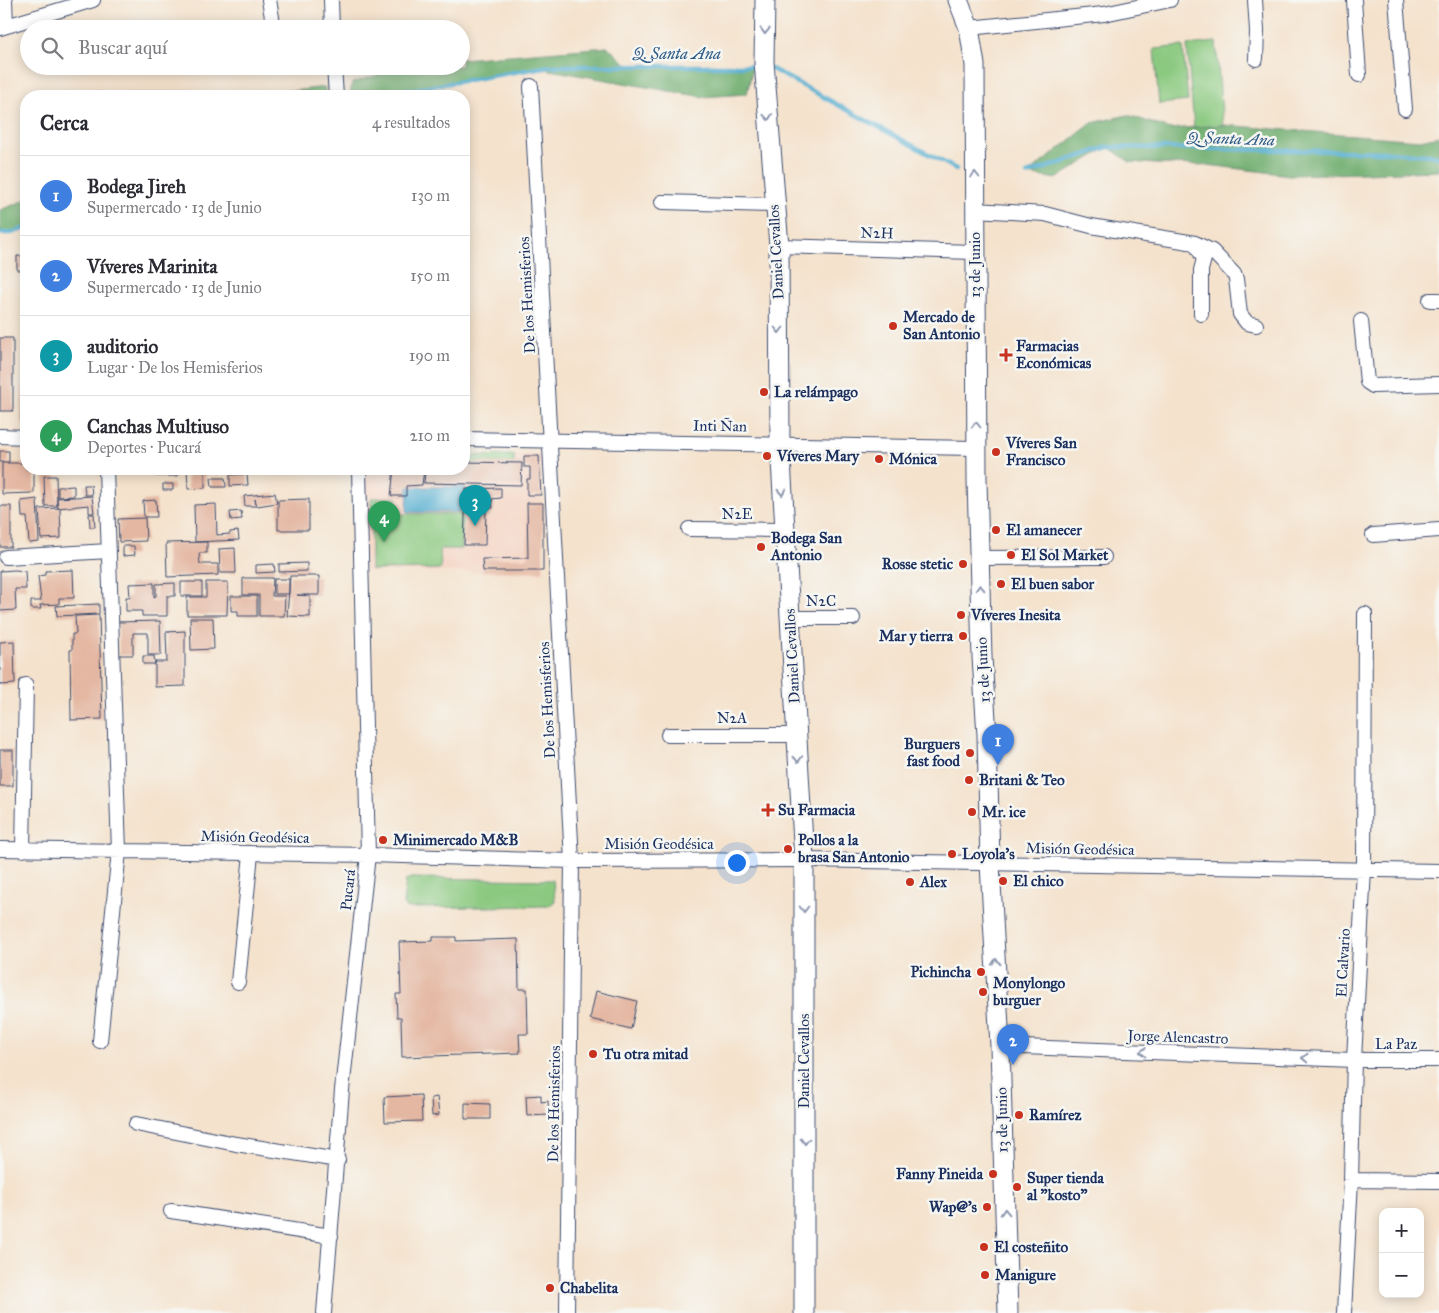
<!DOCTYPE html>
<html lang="es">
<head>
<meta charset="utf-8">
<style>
  :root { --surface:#fff; --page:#f7f7f7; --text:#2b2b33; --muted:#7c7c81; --line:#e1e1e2; --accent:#c8321e }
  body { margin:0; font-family:"IM FELL Great Primer",serif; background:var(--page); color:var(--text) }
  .controls { position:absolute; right:15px; bottom:15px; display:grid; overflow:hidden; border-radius:10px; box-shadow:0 2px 12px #0003 }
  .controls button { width:45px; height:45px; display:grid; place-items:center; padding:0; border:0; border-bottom:1px solid var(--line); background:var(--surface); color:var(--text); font:25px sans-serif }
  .you { position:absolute; left:736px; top:862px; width:18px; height:18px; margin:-12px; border:4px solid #fff; border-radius:50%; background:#1a73e8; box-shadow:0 0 0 8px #1a73e833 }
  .badge { display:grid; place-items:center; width:32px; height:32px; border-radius:50%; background:var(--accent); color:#fff; font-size:16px; font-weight:700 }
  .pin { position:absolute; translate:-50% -41px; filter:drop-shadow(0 1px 2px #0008) }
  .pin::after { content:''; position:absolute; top:26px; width:18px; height:15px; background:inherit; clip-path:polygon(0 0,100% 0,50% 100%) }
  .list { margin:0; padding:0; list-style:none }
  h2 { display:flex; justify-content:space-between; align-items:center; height:65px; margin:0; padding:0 20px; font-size:21px }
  h2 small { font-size:16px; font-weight:400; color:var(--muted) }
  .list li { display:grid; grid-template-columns:32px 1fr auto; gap:15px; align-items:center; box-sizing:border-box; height:80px; padding:0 20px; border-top:1px solid var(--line) }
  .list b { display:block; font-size:19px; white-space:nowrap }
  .list p { margin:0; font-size:16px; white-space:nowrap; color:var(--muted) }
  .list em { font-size:16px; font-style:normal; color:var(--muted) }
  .icon { flex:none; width:28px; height:28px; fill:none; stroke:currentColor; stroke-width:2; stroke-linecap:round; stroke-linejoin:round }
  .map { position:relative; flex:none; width:1439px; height:1313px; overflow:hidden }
  .search { position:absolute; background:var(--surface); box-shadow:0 2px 12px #0003; left:20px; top:20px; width:450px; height:55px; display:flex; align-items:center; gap:12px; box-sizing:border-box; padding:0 18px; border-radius:28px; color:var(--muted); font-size:19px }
  .panel { position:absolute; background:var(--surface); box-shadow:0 2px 12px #0003; left:20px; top:90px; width:450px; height:385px; border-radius:20px }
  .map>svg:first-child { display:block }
</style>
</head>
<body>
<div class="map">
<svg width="1439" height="1313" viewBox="0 0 1439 1313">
  <rect width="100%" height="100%" fill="#f6f6f2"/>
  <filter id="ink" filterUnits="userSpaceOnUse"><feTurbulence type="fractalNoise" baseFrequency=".02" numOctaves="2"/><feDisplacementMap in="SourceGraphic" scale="10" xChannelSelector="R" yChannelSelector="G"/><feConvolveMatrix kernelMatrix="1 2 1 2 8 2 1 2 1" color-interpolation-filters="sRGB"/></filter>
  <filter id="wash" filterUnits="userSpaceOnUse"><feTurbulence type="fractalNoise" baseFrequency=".0096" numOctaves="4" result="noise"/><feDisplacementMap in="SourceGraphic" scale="20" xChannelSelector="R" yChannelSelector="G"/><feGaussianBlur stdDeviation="1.12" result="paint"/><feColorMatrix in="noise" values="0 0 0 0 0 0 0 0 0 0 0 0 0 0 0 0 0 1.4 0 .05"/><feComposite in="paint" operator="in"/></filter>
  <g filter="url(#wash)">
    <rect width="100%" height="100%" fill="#f4e2cc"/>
    <path fill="#f5d3c1" d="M464,454L541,455L544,573L365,571L361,469H464Z"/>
    <path fill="#8bc980" stroke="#537c6f" d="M1216,42L1223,125L1194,128L1187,45Z
      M1183,46L1188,101L1159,104L1154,49Z
      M514,455V463H464V456Z
      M371,498H397V514H462V549H440L441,569L371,570Z
      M411,878L553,880L555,901L549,906L406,908L403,904L406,880Z"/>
    <path fill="#70ad6e" stroke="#466e66" d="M608,47L629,66H753L747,94L703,97L538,68L374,96H350L352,83L406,66H461V59Z
      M325,87V96H250Z
      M1128,115L1170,129L1223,125L1420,140L1439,136V171L1290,175L1207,165L1156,164L1130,162L1108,147L1056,179L1027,174L1092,123Z
      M26,200V228L11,233H0V210Z"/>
    <path fill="#52add0" stroke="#366e97" d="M408,487H465V512H407Z"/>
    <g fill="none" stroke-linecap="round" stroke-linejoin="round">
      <path stroke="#52add0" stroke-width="4.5" d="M770,68L956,169
        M374,96L550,66H760
        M1027,174L1108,147L1390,152L1439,156
        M0,233H11L26,228"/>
    </g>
    <g id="blocks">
      <path fill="#e4b7a2" d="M17,256H26V270H17Z
        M0,338H13V411H0Z
        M23,347H26V422H21Z
        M0,451H9V462H0Z
        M524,456H539L541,495H527V479H530V467H524Z
        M464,462L522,463L521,485L424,483L425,469H464Z
        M2,463H26V469H34V493L2,494Z
        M155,469H178V476H155Z
        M187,469H205V488L188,489Z
        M394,469H424L422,485L406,486V496H391Z
        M247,474L248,485L230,486V475Z
        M44,476H56L57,506H45Z
        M211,478H225L226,487H212Z
        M163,484H173V490H163Z
        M84,485H91L92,495H85Z
        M74,486V496L58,497V487Z
        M501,488V498L492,499L493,508H486L485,545H464L466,489Z
        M275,493L277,503L257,506L255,499L256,506H245L244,496Z
        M92,496L94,513H89V505L58,508L57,498Z
        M37,499L39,542L29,543L27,517H22L21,501Z
        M309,499V530H278V500Z
        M156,500L157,517H144L143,501Z
        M527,503H543V571H483L482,559L528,558Z
        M216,504L217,535L230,534V532L238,531L239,540L195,542L194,505Z
        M0,506H11V547H0Z
        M60,508L61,538L41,539L39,509Z
        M241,511L242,519L231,520L230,512Z
        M89,514H94L95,527H90Z
        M145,518L146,541L119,542L118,519Z
        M207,542V553H199L200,564H218V575L167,577L166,543Z
        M123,546H134L135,555L123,556Z
        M235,548L236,573H220L219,549Z
        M307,563V571L279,572V564Z
        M274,564L275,572L256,573V565Z
        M15,570L25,571L26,589H15L16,610L0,611V571Z
        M73,570L74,598H59V604L40,605L41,609H31V601H41L38,576L45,575V571Z
        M290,576H319V595H297L310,596V617L287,616Z
        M243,578H273L272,596H285L284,616H259V595H243Z
        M274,579H289V594H274Z
        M181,582H202V596H181Z
        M206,582H228L227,615H187V597H206Z
        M154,583V597L156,596V584L175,583V596H167V616H142V611H126V597H130L129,584Z
        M231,596H257V616H238V611H231Z
        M99,604V614L57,616L56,606Z
        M99,615L102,719L71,720L70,650H72V634H76L75,616Z
        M190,618H213L214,649L191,650Z
        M160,621L161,655H148V633H133V655H119L118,622Z
        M185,631V686L155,687V662H167L166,632Z
        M14,641L15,684L0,685V642Z
        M143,656H154L155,664H143Z
        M0,750H13V786H0Z
        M433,937H456V941L518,939L519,989H527L528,1034H519L520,1053L402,1057L401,1017H397L396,994H401L399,942L433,941Z
        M596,991L637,1001L631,1029L590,1019Z
        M421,1095L422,1121L385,1122L384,1097Z
        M541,1095V1102L548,1101L549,1115L527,1116L526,1096Z
        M437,1097L439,1115L432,1116L431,1098Z
        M465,1103L490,1104V1119H465Z"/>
    </g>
  </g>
  <g filter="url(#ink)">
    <use href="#blocks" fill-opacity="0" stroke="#3c4a6e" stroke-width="1"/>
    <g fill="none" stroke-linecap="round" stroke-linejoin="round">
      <defs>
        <path id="street" d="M5,0L6,26
          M269,0L274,29
          M331,0L332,29
          M1255,0L1257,31L1256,59
          M1354,0L1359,75
          M1396,0L1405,109
          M0,28L93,0
          M969,28L1104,14L1170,0
          M334,66L336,96
          M531,86L572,861L567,1313
          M662,202L774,205
          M974,210L1045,214L1091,226L1195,243L1212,251L1234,274L1236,279L1240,314L1247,323L1256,325
          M1195,243L1204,259L1201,270V314
          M779,246L974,252
          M1430,300H1439
          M1361,321L1367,382L1373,386L1439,384
          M0,436L26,437
          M464,439L976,448
          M689,529L785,530
          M1373,535L1439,530
          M6,557L109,551
          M979,558L1104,557
          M790,618H853
          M668,735H796
          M0,849L368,855L572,861L804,860L1439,871
          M23,850L26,685
          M238,982L251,854
          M100,1041L119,851L106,469
          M1000,1046L1354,1060H1439
          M136,1124L236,1144L338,1160
          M1351,1180L1439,1181
          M171,1211L331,1236
          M324,1313L342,1090L368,855L359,469
          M1344,1313L1351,1180L1354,1060L1364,869L1365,614"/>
        <path id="secondary" d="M765,0L764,62L779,246L780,443L804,860V1313
          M958,0L969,28L975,65L977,481L982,657L987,735L990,864L1000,1046L1008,1313"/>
      </defs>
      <use href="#street" stroke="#3c4a6e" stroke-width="16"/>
      <use href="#secondary" stroke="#3c4a6e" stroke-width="21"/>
      <use href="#street" stroke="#fff" stroke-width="14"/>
      <use href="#secondary" stroke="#fff" stroke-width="19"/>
    </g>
    <defs><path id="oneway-chevron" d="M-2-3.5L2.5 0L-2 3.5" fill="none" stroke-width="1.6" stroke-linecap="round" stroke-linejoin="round" transform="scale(1.25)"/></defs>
    <g stroke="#8d97ae">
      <use href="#oneway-chevron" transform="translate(765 31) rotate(91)"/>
      <use href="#oneway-chevron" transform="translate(768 117) rotate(86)"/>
      <use href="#oneway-chevron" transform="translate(975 175) rotate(-90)"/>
      <use href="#oneway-chevron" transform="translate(779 330) rotate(90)"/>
      <use href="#oneway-chevron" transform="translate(976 425) rotate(-90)"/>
      <use href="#oneway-chevron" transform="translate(782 492) rotate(87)"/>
      <use href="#oneway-chevron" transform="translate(980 588) rotate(-92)"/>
      <use href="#oneway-chevron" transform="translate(798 759) rotate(87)"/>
      <use href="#oneway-chevron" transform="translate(804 909) rotate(90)"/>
      <use href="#oneway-chevron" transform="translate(996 962) rotate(-93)"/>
      <use href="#oneway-chevron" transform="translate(1143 1052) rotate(-178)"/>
      <use href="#oneway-chevron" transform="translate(1305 1058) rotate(-178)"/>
      <use href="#oneway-chevron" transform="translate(805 1141) rotate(90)"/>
      <use href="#oneway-chevron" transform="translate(1005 1212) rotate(-92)"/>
    </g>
  </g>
  <g fill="#c8321e" stroke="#f6f6f2" stroke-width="2">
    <circle cx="893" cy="326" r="5"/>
    <path d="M1003.5 347.5h5v5h5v5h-5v5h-5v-5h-5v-5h5z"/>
    <circle cx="764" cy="392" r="5"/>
    <circle cx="996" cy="452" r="5"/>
    <circle cx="767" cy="456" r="5"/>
    <circle cx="879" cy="459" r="5"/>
    <circle cx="996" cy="530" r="5"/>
    <circle cx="761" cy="547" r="5"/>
    <circle cx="1011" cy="555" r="5"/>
    <circle cx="963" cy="564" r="5"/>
    <circle cx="1001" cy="584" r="5"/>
    <circle cx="961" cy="615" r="5"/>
    <circle cx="963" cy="636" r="5"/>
    <circle cx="970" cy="753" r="5"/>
    <circle cx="969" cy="780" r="5"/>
    <path d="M765.5 802.5h5v5h5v5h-5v5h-5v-5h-5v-5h5z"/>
    <circle cx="972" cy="812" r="5"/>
    <circle cx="383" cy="840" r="5"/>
    <circle cx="788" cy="849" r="5"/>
    <circle cx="952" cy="854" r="5"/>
    <circle cx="1003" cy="881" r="5"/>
    <circle cx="910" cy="882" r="5"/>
    <circle cx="981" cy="972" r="5"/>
    <circle cx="983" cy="992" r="5"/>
    <circle cx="593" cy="1054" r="5"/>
    <circle cx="1019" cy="1115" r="5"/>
    <circle cx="993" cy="1174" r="5"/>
    <circle cx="1017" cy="1187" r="5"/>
    <circle cx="987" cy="1207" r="5"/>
    <circle cx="984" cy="1247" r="5"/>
    <circle cx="985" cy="1275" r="5"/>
    <circle cx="550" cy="1288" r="5"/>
  </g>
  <g text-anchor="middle" stroke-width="5" stroke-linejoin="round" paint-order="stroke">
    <g font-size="15" fill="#1b2f5e" stroke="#f6f6f2">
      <text transform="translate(877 233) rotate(2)" y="5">N2H</text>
      <text transform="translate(776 252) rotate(-93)" y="5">Daniel Cevallos</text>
      <text transform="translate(975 265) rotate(-90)" y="5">13 de Junio</text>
      <text transform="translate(527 295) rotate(-93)" y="5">De los Hemisferios</text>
      <text transform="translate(720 426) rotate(1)" y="5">Inti Ñan</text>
      <text x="737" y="519">N2E</text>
      <text x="821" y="606">N2C</text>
      <text transform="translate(792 656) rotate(-93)" y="5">Daniel Cevallos</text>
      <text transform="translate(983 670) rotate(-93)" y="5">13 de Junio</text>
      <text transform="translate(547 700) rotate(-93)" y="5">De los Hemisferios</text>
      <text x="732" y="723">N2A</text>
      <text transform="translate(255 837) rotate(1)" y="5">Misión Geodésica</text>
      <text x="659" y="849">Misión Geodésica</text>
      <text transform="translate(1080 849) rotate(1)" y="5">Misión Geodésica</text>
      <text transform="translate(348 890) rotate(-84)" y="5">Pucará</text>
      <text transform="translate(1343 963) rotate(-87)" y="5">El Calvario</text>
      <text transform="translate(1178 1037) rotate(2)" y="5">Jorge Alencastro</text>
      <text x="1396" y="1049">La Paz</text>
      <text transform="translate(804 1061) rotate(-90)" y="5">Daniel Cevallos</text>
      <text transform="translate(554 1104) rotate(-89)" y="5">De los Hemisferios</text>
      <text transform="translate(1002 1120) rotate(-91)" y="5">13 de Junio</text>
    </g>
    <g font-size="15" font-weight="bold" fill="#1b2f5e" stroke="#f6f6f2" text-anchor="start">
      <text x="903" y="322">Mercado de<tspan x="903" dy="17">San Antonio</tspan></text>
      <text x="1016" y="351">Farmacias<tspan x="1016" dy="17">Económicas</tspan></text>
      <text x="774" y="397">La relámpago</text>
      <text x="1006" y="448">Víveres San<tspan x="1006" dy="17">Francisco</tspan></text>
      <text x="777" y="461">Víveres Mary</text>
      <text x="889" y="464">Mónica</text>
      <text x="1006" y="535">El amanecer</text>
      <text x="771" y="543">Bodega San<tspan x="771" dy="17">Antonio</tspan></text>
      <text x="1021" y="560">El Sol Market</text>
      <text x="953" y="569" text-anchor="end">Rosse stetic</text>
      <text x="1011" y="589">El buen sabor</text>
      <text x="971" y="620">Víveres Inesita</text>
      <text x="953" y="641" text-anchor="end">Mar y tierra</text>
      <text x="960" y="749" text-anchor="end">Burguers<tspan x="960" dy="17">fast food</tspan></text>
      <text x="979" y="785">Britani &amp; Teo</text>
      <text x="778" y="815">Su Farmacia</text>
      <text x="982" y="817">Mr. ice</text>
      <text x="393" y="845">Minimercado M&amp;B</text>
      <text x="798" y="845">Pollos a la<tspan x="798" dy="17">brasa San Antonio</tspan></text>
      <text x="962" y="859">Loyola's</text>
      <text x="1013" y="886">El chico</text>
      <text x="920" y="887">Alex</text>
      <text x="971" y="977" text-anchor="end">Pichincha</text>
      <text x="993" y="988">Monylongo<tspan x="993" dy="17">burguer</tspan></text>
      <text x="603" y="1059">Tu otra mitad</text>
      <text x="1029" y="1120">Ramírez</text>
      <text x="983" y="1179" text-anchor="end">Fanny Pineida</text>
      <text x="1027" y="1183">Super tienda<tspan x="1027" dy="17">al "kosto"</tspan></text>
      <text x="977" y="1212" text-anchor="end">Wap@'s</text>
      <text x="994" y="1252">El costeñito</text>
      <text x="995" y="1280">Manigure</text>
      <text x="560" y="1293">Chabelita</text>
    </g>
    <g font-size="16" font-style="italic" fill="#2e5b86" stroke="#f6f6f2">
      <text x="677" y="59">Q. Santa Ana</text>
      <text transform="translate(1231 138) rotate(2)" y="6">Q. Santa Ana</text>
    </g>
  </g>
</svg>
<div class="controls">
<button>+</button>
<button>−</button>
</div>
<div class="you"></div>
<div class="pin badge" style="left:998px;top:765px;background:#3f7fe0">1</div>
<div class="pin badge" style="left:1013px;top:1065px;background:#3f7fe0">2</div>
<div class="pin badge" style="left:475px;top:526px;background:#0f9aa8">3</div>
<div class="pin badge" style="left:384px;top:542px;background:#2e9e5b">4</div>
<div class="search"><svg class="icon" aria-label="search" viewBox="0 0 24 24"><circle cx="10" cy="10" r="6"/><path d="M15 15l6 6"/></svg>Buscar aquí</div>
<section class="panel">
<h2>Cerca<small>4 resultados</small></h2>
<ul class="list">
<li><span class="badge" style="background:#3f7fe0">1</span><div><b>Bodega Jireh</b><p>Supermercado · 13 de Junio</p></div><em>130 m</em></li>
<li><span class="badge" style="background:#3f7fe0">2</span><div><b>Víveres Marinita</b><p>Supermercado · 13 de Junio</p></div><em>150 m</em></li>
<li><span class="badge" style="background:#0f9aa8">3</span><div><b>auditorio</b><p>Lugar · De los Hemisferios</p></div><em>190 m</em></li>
<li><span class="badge" style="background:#2e9e5b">4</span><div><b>Canchas Multiuso</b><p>Deportes · Pucará</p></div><em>210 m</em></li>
</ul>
</section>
</div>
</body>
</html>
